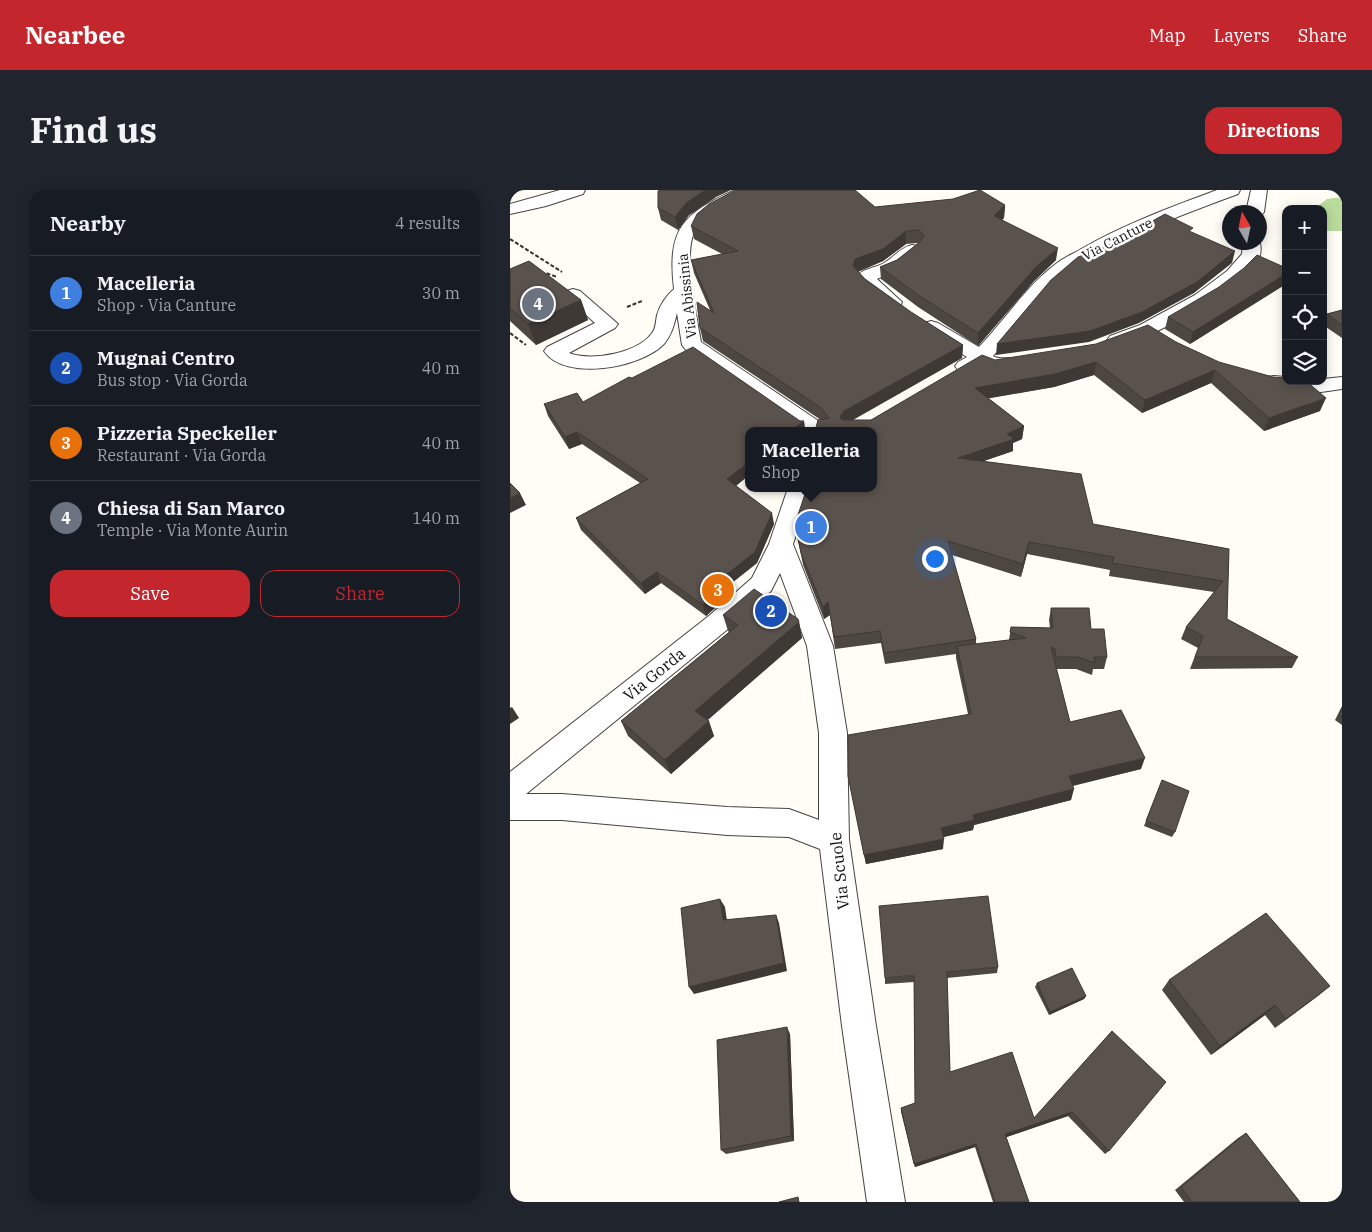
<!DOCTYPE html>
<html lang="en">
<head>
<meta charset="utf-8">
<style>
  :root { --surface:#171b24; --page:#20242c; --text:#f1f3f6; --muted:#9ea1a6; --line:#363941; --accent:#c4262e }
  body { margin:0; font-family:"IBM Plex Serif",serif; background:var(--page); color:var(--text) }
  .controls { position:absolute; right:15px; top:15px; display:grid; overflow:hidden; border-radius:10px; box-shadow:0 2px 12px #0003 }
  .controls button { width:45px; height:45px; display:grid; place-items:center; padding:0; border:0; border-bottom:1px solid var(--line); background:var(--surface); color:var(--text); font:25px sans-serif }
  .compass { position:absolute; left:712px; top:15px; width:45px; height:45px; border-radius:50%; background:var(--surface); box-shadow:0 2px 12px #0003; rotate:351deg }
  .you { position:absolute; left:424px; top:368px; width:18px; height:18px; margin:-12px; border:4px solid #fff; border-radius:50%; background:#1a73e8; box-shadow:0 0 0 8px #1a73e833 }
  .badge { display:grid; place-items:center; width:32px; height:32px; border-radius:50%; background:var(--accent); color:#fff; font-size:16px; font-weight:700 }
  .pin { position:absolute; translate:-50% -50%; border:2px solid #fff; box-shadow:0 1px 5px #0006 }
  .popup { position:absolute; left:235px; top:237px; width:132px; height:65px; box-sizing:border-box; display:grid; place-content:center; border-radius:10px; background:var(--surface); filter:drop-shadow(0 1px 4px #0005); font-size:16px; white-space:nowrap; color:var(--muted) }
  .popup b { font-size:19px; color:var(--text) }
  .popup::after { content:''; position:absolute; left:50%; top:100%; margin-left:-10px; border:10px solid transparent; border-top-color:var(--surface) }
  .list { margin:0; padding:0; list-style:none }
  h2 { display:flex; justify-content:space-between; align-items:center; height:65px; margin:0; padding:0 20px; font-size:21px }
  h2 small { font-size:16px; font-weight:400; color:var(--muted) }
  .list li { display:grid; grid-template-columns:32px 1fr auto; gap:15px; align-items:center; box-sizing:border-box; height:75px; padding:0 20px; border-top:1px solid var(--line) }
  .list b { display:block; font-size:19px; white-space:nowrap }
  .list p { margin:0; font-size:16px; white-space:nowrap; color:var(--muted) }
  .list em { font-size:16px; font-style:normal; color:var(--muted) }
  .actions { display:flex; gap:10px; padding:15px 20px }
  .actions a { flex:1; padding:11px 0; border:1px solid var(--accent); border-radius:15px; text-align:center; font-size:18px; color:var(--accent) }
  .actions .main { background:var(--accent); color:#fff }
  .icon { flex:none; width:28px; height:28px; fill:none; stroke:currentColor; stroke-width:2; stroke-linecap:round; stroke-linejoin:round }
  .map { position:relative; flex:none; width:832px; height:1012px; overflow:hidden; border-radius:15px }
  header { display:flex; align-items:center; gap:30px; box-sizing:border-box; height:70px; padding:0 25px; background:var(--accent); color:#fff }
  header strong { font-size:24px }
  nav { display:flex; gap:28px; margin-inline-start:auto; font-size:18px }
  .intro { display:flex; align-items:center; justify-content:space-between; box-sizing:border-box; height:120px; padding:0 30px }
  h1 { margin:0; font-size:35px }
  .button { padding:12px 22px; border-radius:15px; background:var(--accent); color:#fff; font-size:18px; font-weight:700 }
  main { display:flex; gap:30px; padding:0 30px }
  aside { flex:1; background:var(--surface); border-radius:15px; box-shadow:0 2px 12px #0003 }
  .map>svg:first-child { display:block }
</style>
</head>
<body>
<header>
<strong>Nearbee</strong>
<nav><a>Map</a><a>Layers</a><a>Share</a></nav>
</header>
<div class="intro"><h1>Find us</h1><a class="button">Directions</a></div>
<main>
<aside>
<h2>Nearby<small>4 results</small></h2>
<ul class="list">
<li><span class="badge" style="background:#3f7fe0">1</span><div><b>Macelleria</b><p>Shop · Via Canture</p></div><em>30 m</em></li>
<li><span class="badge" style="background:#1a4fb4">2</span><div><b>Mugnai Centro</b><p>Bus stop · Via Gorda</p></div><em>40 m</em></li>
<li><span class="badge" style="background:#e8710a">3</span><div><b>Pizzeria Speckeller</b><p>Restaurant · Via Gorda</p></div><em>40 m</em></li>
<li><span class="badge" style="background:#6b7280">4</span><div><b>Chiesa di San Marco</b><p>Temple · Via Monte Aurin</p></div><em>140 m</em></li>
</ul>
<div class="actions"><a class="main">Save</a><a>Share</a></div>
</aside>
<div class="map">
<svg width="832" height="1012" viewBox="0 0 832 1012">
  <rect width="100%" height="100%" fill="#fffdf5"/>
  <path fill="#b9dc9c" d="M832,7V41H813V19H804L817,9Z"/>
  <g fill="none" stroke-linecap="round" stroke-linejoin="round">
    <defs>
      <path id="minor" d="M50,0H75L73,4L36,16L0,24V14Z
        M225,0H247L245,4C226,11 202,20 188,36C170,56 187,127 191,152L316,236L319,241H293L175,159L172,155L167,123C164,135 162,144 154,154C131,178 55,192 34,161L37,157L85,133L54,105L56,101L63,99L70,101L108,134L105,138L59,163C81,172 132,163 144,140C146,135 146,130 147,125C150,115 156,106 164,99C157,39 172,24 225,0Z
        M707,0H730L728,4C679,22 630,40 585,66C577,71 567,75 559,81C529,105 509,138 483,166C491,171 502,166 511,169L514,173L511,177L484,181L471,176L455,182L448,180L445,176L448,172L457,167L414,141L411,137L414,133L421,131L428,133L469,157C495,130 516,96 547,73C555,67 565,63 573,58C615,34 661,17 707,0Z
        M741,0H757L754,22L751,26H749V22H736Z
        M749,50C751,54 751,61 750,65C740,93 628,161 600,154L597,150L600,146L630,135L685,105L717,81L732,64L733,52H749Z
        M402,55L408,56L411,60L408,64L386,81L367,89L392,112L390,116L383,118L376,116L345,88C351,79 365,78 374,73C384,67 391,57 402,55Z
        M764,186L776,187V191H813V189L832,187V199L811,202L757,197L754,192L757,187Z
        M278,298H301L283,354L323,456L337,543L339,650L366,836L395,1012H357L332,836L310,659L279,647L217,645L52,630H0V582L200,425L242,388L259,354ZM270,383L297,456L309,543V630L279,619L217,617L52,604H16L218,439L261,401Z"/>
    </defs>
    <use href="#minor" stroke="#444" stroke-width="2"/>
    <path stroke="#333" stroke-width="2" stroke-dasharray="4 2" stroke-linecap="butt" d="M0,49L52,82
      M31,85L36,83L47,87
      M117,117L132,111
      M0,143L16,155"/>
    <use href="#minor" fill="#fff" fill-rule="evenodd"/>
  </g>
  <path fill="#4d4742" d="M206,7L179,25L168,40L151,30L148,18Z
    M495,15L494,28L492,30L546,70L524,91L468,156L408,117L371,89L370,77L387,70L408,53L396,54L373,71L348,82L355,89L401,122L453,155L452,168L343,230H361L485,170L666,152L810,221L754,241L701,193L632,223L584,185L544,197L478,208L514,236L512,249L503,253V261L474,271L583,334L719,359L717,429L788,467L782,478L680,479L688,458L671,449L676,437L704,402L599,386L600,380L517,364L511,387L442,365L466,449V454L499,450L501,437L540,438L539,430L541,418L581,439L597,467L594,479H583L582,485L566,479H546L560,532L631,579L563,596L561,610L464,635L463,640L433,647V659L356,674L338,586L458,524L446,468V464L375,474L371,453L325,459L320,425L314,429L293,375L285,334L364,298L311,230L193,151L190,138L200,120L184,83L181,70L212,64L184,49L181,36L365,17Z
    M776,78V94L680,154L655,139L658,127Z
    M0,79L71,110L78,130L26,155L0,131Z
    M832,120V148L813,135L817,124Z
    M73,212L294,231L295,241H238L226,296L264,334L247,373L223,392L225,400L196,426L151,393L135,404L71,340L66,328L130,293L72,254L59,259L38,226L34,214Z
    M213,425L289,432L292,448L197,530L204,546L161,584L118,546L111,531L219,442L218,441Z
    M832,516V535L825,530Z
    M652,590L665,642L662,647L634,636Z
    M488,777L487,783L437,788L440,882L524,928L602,841L599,961L595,964L558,926L496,947L519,1012H483L465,957L405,977L391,922V918L405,913L404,792L375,794V788Z
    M659,790L820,796L765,838L755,825L701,865L652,800Z
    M527,793L576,806L574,809L539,825L525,797Z
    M280,844L284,951L216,964L211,960Z
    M736,943L790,1012H674L665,1000L728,948Z"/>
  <path fill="#3f3936" d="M195,0H221L206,7L179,25L168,40L165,27L177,12Z
    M495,15L494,28L483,38L484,26Z
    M396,41V54L373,71L346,82L343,76L345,69Z
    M548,58L546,70L524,91L468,156V143L525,78Z
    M725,61L722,73L684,103L629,133L579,152L486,165L487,154Z
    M776,84V94L680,154L683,142Z
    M71,110L78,130L26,155L18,134Z
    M453,155L452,168L335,234L330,227L334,221Z
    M586,172L584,185L544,197L464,211L465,198Z
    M705,180L701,193L632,223L635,210Z
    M816,208L810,221L754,241L759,228Z
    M294,231L295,241H281Z
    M514,236L512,249L503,253V261L447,280L448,268Z
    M67,242L72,254L59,259L55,247Z
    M238,273V286L220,301L217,289Z
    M10,303L16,315L0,323V308Z
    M262,323L264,334L247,373L223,392L225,400L196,426L193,415Z
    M519,352L517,364L511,387L513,374Z
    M147,382L151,393L135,404L131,393Z
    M318,412L320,425L314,429L313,417Z
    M289,432L292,448L191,536L185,521Z
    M2,517L9,528L0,534V518Z
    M199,531L204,546L161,584L155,570Z
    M635,568L631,579L556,597L559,586Z
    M564,599L561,610L464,635L463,640L430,648L431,638L463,625Z
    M434,649L433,659L356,674L354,665Z
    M210,709L215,717L218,738L213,730Z
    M266,725L269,733L277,781L184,804L179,797Z
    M820,796L808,806L765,838L776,829Z
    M576,806L574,809L539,825L540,822Z
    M765,815L755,825L701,865L710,856Z
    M277,837L280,844L284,951L281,946Z
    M562,922L558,926L494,948L495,944Z
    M466,954L465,957L405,977L404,974Z"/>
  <path fill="#5a524d" stroke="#3f3936" d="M150,0H195L177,12L165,27L148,18V1Z
    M226,0H345L365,17L443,9L470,0L495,15L484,26L548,58L525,78L468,143L408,105L370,77L387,70L410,52L414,46L409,40L396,41L373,59L345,69L343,76L355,89L401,122L453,155L334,221L330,227L332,230H361L472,165L485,170L586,154L638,135L666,152L709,172L763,187L776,188V191H796L816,208L759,228L705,180L635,210L586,172L545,184L465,198L514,236L497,244L504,249L448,268L571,284L583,334L719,359L717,429L788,467H685L693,446L676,437L713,391L602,373L604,367L519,352L513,374L438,351L466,449L374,463L370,441L324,447L318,412L313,417L291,363L285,334L297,298H364V241H305L308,230L319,228L310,217L190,138L187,112L204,123L181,70L228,61L181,36L187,24L199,14Z
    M655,24L683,38L679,41L725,61L687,92L632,122L580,141L487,154L541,90L568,67L601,54Z
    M747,65L776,78V84L683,142L658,127L709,97L734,78Z
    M19,71L71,110L18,134L0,118V79Z
    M832,120V135L817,124Z
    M183,157L290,231H294L281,241H238V273L217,289L262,323L245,362L216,385L222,389L193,415L147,382L131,393L66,328L138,289L67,242L55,247L34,214L67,203L73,212L119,187L122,188Z
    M0,293L10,303L0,308Z
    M244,399L288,429L289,432L185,521L199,531L155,570L111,531L228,435L213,425Z
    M541,418H579L581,439H594L597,467H584L585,473L568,467H546L545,459L541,457L560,532L611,520L635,568L559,586L564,599L463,625L464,630L431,638L434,649L354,665L338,586V545L461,524L447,456L516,448L500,442L501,437L543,438Z
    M832,518V527L829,525Z
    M652,590L679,601L665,642L636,631Z
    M478,706L488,777L437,782L440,882L502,862L524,928L602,841L656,892L599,961L562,922L495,944L519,1012H485L466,954L404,974L391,918L405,913L404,785L375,788L369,716Z
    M210,709L213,730L266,725L274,773L179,797L171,718Z
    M756,723L820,796L776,829L765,815L710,856L659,790Z
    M562,778L576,806L540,822L527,793Z
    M277,837L281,946L211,960L207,850Z
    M736,943L790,1012H682L671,997Z
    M288,1007L289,1012H269Z"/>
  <g text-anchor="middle" stroke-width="5" stroke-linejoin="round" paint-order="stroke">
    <g font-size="14" fill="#111" stroke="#fff">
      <text transform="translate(607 49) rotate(-27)" y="5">Via Canture</text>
      <text transform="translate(177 106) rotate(-96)" y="5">Via Abissinia</text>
    </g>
    <g font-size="16" fill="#111" stroke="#fff">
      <text transform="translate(144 484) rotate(-39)" y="6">Via Gorda</text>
      <text transform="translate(329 681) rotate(-96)" y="6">Via Scuole</text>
    </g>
  </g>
</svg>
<div class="controls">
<button>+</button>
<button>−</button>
<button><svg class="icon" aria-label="locate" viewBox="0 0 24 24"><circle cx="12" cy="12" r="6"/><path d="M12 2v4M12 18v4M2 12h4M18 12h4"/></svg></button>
<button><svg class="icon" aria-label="layers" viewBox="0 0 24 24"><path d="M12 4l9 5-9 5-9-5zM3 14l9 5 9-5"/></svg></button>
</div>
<svg class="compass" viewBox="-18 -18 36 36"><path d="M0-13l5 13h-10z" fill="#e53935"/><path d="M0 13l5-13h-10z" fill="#9ea1a6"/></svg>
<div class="you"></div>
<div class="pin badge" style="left:301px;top:337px;background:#3f7fe0">1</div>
<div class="popup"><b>Macelleria</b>Shop</div>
<div class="pin badge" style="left:261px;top:421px;background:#1a4fb4">2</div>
<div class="pin badge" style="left:208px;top:400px;background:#e8710a">3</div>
<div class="pin badge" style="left:28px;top:114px;background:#6b7280">4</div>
</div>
</main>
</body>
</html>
